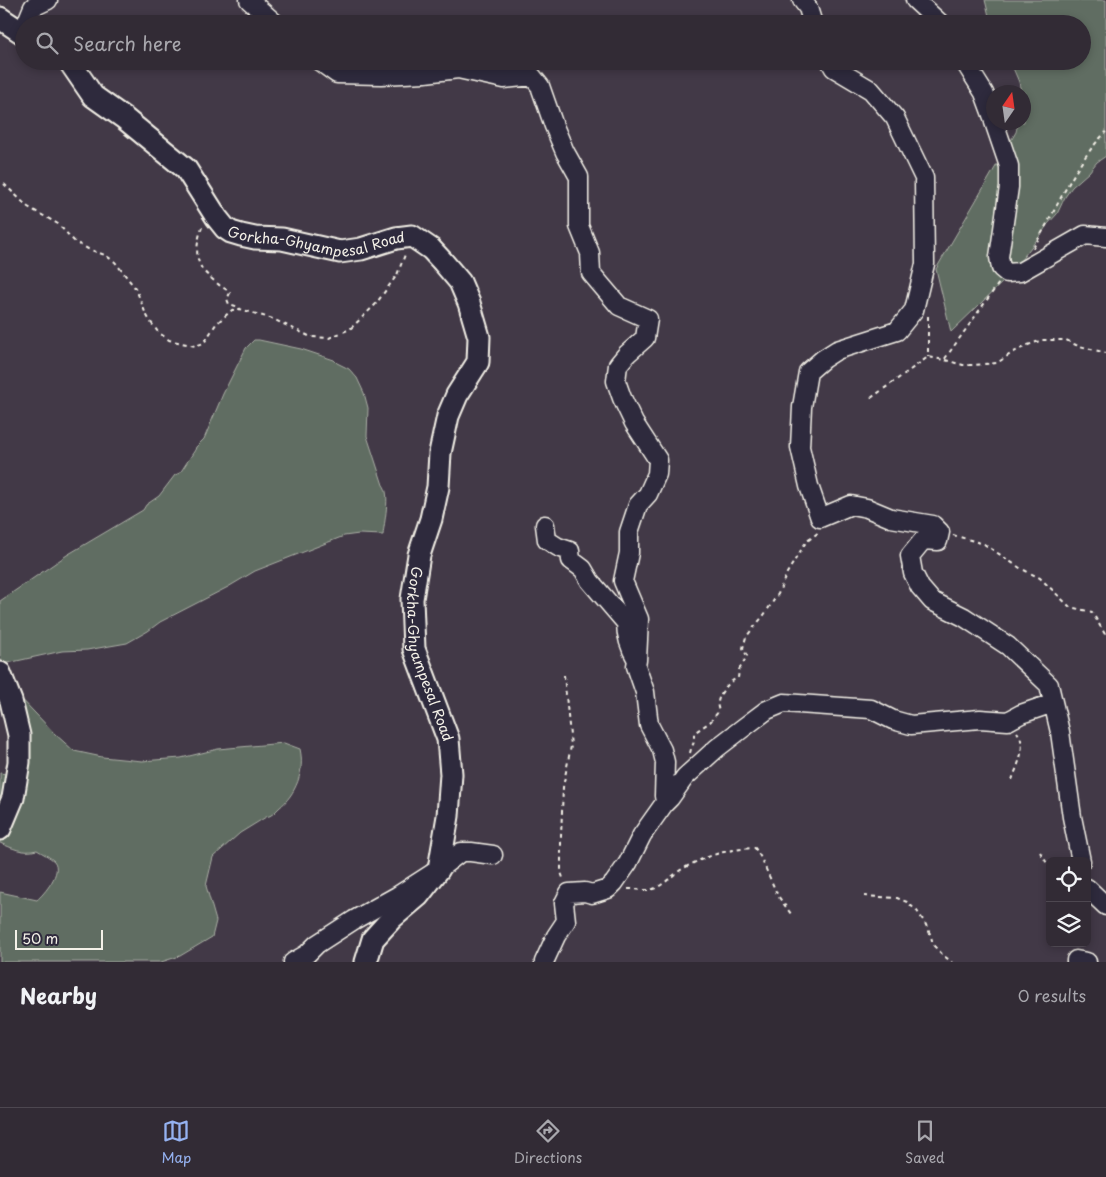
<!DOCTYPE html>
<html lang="en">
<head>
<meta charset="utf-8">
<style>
  :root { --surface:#322b35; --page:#3d3741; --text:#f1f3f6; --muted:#a8a7ad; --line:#4d4750; --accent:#95b2f1 }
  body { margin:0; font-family:"Playpen Sans",sans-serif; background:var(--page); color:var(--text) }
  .controls { position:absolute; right:15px; bottom:15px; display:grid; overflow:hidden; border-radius:8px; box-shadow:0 2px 8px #0003 }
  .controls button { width:45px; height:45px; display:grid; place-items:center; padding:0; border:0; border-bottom:1px solid var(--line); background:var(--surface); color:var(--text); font:25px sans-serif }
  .compass { position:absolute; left:986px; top:85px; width:45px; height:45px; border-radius:50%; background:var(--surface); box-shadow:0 2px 8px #0003; rotate:13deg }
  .scale { position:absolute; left:15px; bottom:12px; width:88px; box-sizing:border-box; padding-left:5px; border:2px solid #f4f1e8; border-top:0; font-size:14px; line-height:18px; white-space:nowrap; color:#f4f1e8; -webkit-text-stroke:4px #2f2a3d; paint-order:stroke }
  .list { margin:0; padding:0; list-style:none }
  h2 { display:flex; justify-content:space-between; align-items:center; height:65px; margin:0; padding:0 20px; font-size:21px }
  h2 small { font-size:16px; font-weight:400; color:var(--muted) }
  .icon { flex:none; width:28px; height:28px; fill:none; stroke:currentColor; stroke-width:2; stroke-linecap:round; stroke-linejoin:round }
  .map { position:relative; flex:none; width:1106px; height:962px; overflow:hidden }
  .search { position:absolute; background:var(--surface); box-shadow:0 2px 8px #0003; left:15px; right:15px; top:15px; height:55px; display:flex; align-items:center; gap:12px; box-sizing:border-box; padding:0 18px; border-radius:28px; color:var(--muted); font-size:19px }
  .sheet { height:145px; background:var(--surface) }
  nav { display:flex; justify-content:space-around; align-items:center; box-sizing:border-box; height:70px; border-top:1px solid var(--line); background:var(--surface); font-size:14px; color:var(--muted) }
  nav a { display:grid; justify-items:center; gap:2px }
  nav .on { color:var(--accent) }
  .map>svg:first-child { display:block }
</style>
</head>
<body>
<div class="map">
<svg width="1106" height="962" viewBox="0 0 1106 962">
  <rect width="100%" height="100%" fill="#423947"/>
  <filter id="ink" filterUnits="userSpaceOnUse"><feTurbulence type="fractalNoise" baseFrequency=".02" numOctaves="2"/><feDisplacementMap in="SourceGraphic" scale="10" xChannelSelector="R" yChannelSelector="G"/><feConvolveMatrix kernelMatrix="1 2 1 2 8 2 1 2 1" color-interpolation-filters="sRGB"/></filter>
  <g filter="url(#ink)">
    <path fill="#606d62" stroke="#aaafa5" d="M985,0H1106V156L1097,162L1089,172L1072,187L1065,197L1057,214L1047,225L1042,233L1007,278L951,332L936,269L1016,132L1018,123L1024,122V92H1021L1019,82L1010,61H1082V24H991Z
      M254,340H259L301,349L334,360L337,363L349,369L357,378L364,393L368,408L367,436L383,485C391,494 384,523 383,535L359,534L344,536L255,571L228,587L160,622L148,631L127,643L87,650L62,651L3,664L0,657V601L67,555L143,510L146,505L159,496L175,475L180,473L195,450L196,447L204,439L223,394L246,348Z
      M14,691L55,734L74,751L102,757L142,761L181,758L218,749L284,743L300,749C305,771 296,794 279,808C275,812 272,816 266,817L240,833L213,857L206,886L216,921L212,937L180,956L161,962H0V892L37,900C44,894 63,872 54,861C50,857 42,853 37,850C23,854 12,848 0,843V838L25,778Z
      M0,773L12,775L0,814Z"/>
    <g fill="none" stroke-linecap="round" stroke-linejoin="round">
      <defs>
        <path id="minor" d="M249,0L276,24
          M802,0L808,8L813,24
          M915,0L941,24
          M26,24L33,7L48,0
          M319,61L337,74L381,75L425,73L458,69L504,79L532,76L540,86L554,126L565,152L579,177V226L590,253L591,273L619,306L648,319L645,338L627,354L618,365L616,381L622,398L634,423L658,460L657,474L648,494L638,505L629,532V553L623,581L639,619L637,660
          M830,61L834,68L871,90L895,118L924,178L925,264L914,310L897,331L837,350L823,359L808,372L802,407L800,447L809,486L820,518L851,505L867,508L891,518L933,525L940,532L938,541L923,540L910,556L913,573L920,587L932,601L964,617L1008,646L1049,685L1060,732L1072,817L1081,861
          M964,61L984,93L994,120
          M994,122L1009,166V187L999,257L1001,268L1007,273L1020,272L1085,235L1106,237
          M545,525L547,540L558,547L570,551L571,560L583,569L590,581L626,623C626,637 630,648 637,660L636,666L645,692L649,725L662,750L665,762L664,796L670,798
          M1087,888L1088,889L1106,906
          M293,962L307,954L317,944L354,920L397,896L439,869L461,852H471L493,855
          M544,962L556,936L566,921L564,903L569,893L585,892L592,894L608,889L614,883L628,863L642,835L664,804L670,798L685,777L717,748L743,728L767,710L784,703L871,709L893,720L911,725L980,719L1008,721L1021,714L1053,703
          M1076,962V960L1087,962"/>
        <g id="major">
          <path d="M0,18L24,34"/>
          <path id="s1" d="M69,61L93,96L124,118L186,169L217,218L225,228L231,232L241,235L255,238L282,239L340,252L361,249L396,238L412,236L431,249L443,262L460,282L469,303L479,337L478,362L457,395L448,416L440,453L438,487L431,519L419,555L412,599L414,649L448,739L451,774L448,816L439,869L418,896L392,918L373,939L366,962"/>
          <path d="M0,673L11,701L19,735V762L13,798L0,829"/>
        </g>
      </defs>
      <use href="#minor" stroke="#f4f1e8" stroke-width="21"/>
      <use href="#major" stroke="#f4f1e8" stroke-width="25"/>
      <path stroke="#f4f1e8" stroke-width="2" stroke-dasharray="4 4" stroke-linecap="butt" d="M4,184L28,207L58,224L75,242L88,249L105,255L115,262L136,289L145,312L150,321L158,332L169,340L195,346L204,343L216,324L232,310L240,309L273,319L311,337L329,338L350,329L375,305L397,275L406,252
        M202,227C198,239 194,255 201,267C204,273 212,279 218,284C222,288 226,288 230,293L227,299L229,304L239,307L240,309
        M1033,248C1057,210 1073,165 1106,132
        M928,316V357
        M945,360L963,365H974L997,363L1012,353L1028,345L1042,340H1066L1076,345L1106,353
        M871,398L928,357L944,360L999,283
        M953,535L984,544L1020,568L1040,578L1070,607L1092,612L1106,636
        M564,675L571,746L563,787L561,836V872L564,881
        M690,753L691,749L694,742V733L710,722L719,711C718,708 717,705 718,703C718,694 730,680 738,678L739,670L747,656L743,648L746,637L764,615L778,594L787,573L806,542L819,532
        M1012,780C1017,766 1028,746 1017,732
        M1040,852L1050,868
        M628,889C635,889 641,890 648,890C662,889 672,874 684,868C708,855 727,849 755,848L761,858L778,896L791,914
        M864,896L897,898L907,902L917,911L925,923L931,936L933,945L944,956L952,962"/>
      <use href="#minor" stroke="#2f2a3d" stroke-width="18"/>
      <use href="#major" stroke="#2f2a3d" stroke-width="21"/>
    </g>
  </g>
  <g text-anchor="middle" stroke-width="5" stroke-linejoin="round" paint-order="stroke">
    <g font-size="14" fill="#f4f1e8" stroke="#2f2a3d">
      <text dy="5" stroke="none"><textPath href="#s1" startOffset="326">Gorkha-Ghyampesal Road</textPath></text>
      <text dy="5" stroke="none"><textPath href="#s1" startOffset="881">Gorkha-Ghyampesal Road</textPath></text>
    </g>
  </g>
</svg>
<div class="controls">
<button><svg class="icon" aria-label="locate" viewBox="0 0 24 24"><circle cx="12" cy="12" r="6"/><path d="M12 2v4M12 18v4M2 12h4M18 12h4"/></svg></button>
<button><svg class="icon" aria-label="layers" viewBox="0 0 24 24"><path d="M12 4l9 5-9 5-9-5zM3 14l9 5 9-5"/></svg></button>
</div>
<svg class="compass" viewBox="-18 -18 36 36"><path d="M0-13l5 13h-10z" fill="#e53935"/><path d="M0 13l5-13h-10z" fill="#a8a7ad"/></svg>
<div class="scale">50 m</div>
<div class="search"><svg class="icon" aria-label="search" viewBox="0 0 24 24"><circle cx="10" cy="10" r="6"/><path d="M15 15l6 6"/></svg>Search here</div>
</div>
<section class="sheet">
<h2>Nearby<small>0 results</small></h2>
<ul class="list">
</ul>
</section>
<nav>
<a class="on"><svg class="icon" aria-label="map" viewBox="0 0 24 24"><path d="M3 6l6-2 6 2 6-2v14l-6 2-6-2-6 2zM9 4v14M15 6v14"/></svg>Map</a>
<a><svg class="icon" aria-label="directions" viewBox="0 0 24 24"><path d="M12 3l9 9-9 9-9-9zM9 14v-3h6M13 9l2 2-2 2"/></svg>Directions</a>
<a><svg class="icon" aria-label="saved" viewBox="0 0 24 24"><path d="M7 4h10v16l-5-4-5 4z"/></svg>Saved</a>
</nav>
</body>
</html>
